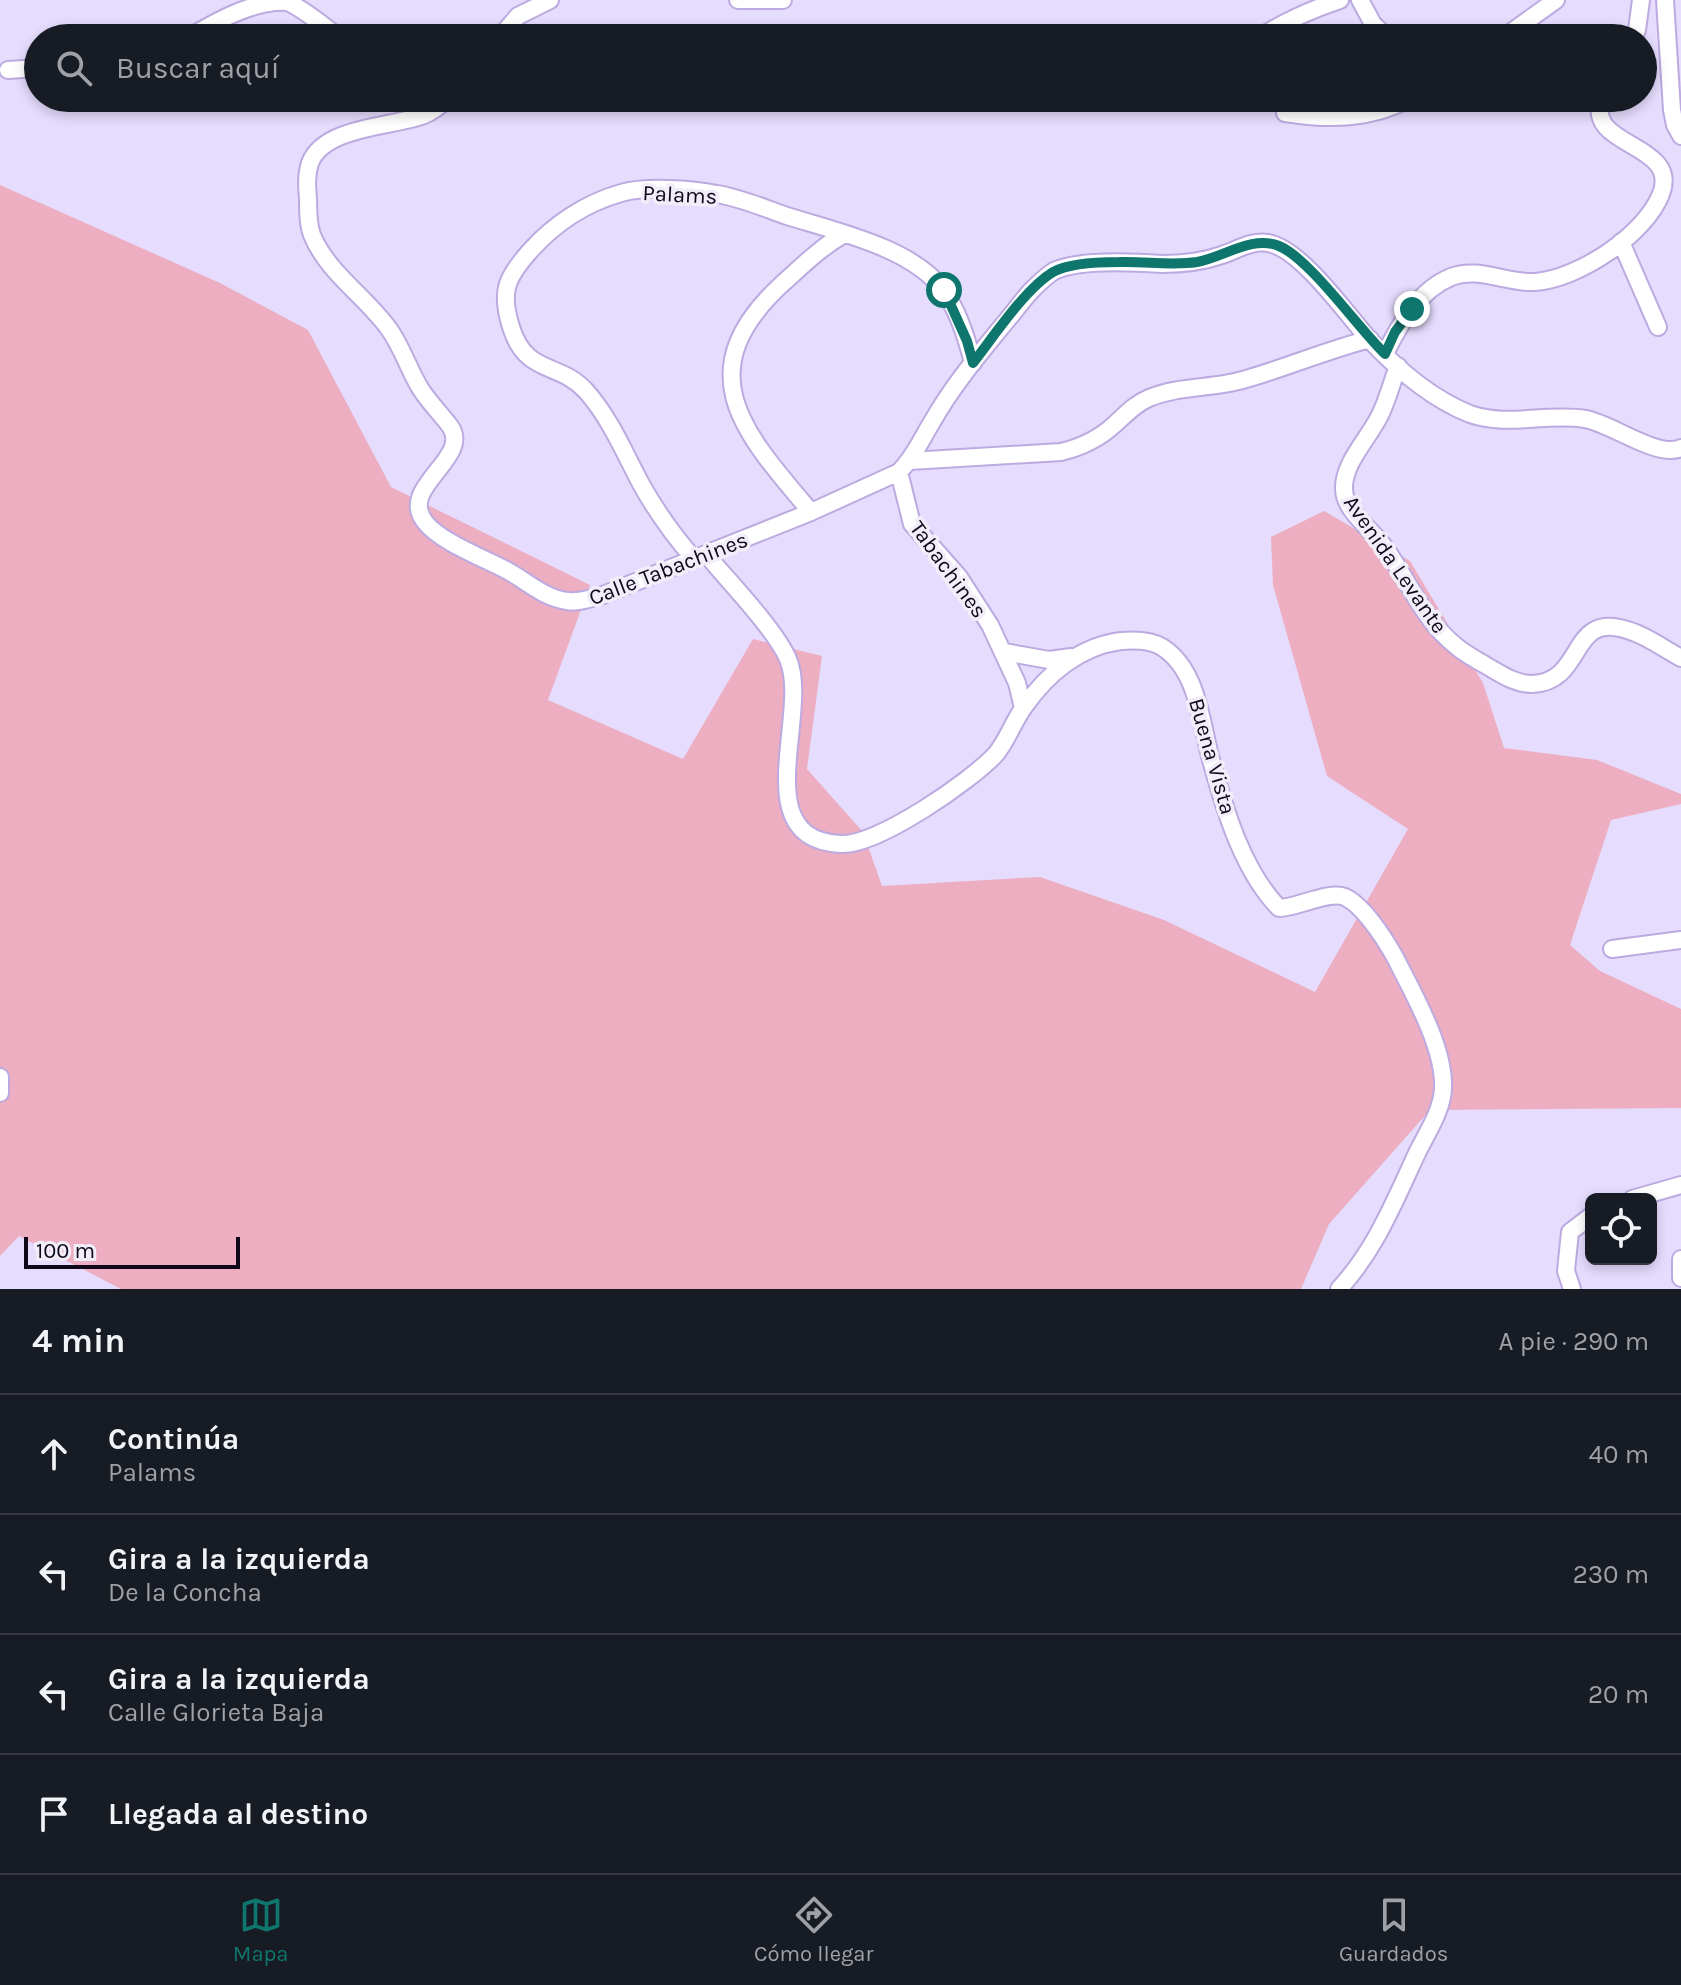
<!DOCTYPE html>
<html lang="es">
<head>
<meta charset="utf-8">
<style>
  :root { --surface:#171b24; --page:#20242c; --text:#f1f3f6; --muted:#9ea1a6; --line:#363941; --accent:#0f766e }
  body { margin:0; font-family:Karla,sans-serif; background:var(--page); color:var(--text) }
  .controls { position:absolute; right:24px; bottom:24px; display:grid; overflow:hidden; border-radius:12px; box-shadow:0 4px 12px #0003 }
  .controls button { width:72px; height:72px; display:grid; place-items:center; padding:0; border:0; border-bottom:2px solid var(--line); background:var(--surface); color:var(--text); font:40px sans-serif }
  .scale { position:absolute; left:24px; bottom:20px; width:216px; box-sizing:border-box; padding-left:8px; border:4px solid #0e081a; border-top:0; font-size:22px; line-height:28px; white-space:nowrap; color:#0e081a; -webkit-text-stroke:6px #f1edf9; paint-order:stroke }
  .stop { position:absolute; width:24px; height:24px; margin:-18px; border:6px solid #0f766e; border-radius:50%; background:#fff }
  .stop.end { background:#0f766e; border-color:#fff; box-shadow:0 2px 8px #0008 }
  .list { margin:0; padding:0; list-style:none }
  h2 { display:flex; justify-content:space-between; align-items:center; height:104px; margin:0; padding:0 32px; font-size:34px }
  h2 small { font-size:26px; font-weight:400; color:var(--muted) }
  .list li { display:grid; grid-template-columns:52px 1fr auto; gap:24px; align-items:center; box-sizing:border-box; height:120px; padding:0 32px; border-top:2px solid var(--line) }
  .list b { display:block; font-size:30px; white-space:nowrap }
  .list p { margin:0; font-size:26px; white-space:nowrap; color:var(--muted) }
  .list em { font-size:26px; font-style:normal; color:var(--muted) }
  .icon { flex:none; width:44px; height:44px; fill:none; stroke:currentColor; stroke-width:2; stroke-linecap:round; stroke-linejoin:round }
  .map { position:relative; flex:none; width:1681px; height:1289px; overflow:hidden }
  .search { position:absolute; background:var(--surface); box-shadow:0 4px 12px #0003; left:24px; right:24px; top:24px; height:88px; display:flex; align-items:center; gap:20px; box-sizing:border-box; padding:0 28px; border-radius:44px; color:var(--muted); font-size:30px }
  .sheet { height:584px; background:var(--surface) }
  nav { display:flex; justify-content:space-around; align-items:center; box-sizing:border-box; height:112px; border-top:2px solid var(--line); background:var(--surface); font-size:22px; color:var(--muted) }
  nav a { display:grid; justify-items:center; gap:4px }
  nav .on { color:var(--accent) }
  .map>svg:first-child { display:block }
</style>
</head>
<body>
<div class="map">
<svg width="1681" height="1289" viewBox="0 0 1681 1289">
  <rect width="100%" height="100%" fill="#e6dcfe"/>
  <path fill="#ecaec0" d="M0,185L220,283L308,330L391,487L590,585L548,700L683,759L753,639L822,656L807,769L863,832L882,886L1040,877L1164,920L1315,992L1408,829L1327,776L1273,585L1271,537L1324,511L1410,561L1483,683L1504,748L1597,760L1681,794V804L1611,820L1570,945L1600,971L1681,1009V1108L1430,1110L1329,1224L1301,1289H121L19,1236L0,1256Z"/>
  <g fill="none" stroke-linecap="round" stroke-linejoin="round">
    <defs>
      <path id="street" d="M738,0H783
        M1360,0L1373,24L1388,38
        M1665,0L1672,110L1675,125L1681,136
        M188,38C215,22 253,0 287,2C305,9 324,27 340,38
        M499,38L518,16L550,0
        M1259,38C1285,21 1310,10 1340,0
        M1503,38L1556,0
        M1633,38L1637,30L1641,0
        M8,70L38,68
        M449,98C441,105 434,111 424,115C394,127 324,126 310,163C306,175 307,187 308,199C308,211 308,224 312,235C327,272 366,297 389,329C402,347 408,368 420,388C428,401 440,413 450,426C473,458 397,487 425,522C440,542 486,559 508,571C528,582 544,598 567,601C579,603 591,598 603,595L811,512L899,472C914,457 921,440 932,422C953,385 981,352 1008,319C1017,309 1025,296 1035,287C1040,282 1048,275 1054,271C1079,259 1134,262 1162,264C1183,264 1202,262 1222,255C1237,250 1252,240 1268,243C1300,248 1346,313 1368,338C1395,367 1432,399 1470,414C1507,427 1547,413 1585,419C1611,423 1658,459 1681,448
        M1285,113C1330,120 1370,120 1411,98
        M1621,242L1658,327
        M1385,354C1399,325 1419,290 1451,277C1479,266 1507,284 1535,282C1578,279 1645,235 1661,194C1681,142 1583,148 1602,98
        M1398,366C1392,382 1388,398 1381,413C1371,436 1343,462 1344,489C1344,511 1373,530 1385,548C1409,581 1423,620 1456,646C1465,654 1477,660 1487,666C1501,674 1515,684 1532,684C1586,682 1568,611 1627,630C1646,635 1664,649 1681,658
        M910,461L1061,452C1082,447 1099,439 1115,424C1126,414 1135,404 1149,398C1180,385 1215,389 1246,379C1288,367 1327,350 1370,339
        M899,472L912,524L959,577L990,625L1017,683L1023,708
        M811,512C743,432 687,372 782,284C802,266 820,248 844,234
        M706,554C729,582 775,629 788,659C811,713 745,840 841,844C877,846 971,781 996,754C1008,739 1013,722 1024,707C1047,674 1080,646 1121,641C1133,640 1151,640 1162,647C1200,671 1201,728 1213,767C1226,814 1244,872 1279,908C1297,908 1329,890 1345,897C1366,907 1391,948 1401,969C1418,1002 1445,1052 1443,1089C1442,1110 1427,1133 1418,1151C1395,1200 1376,1249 1339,1289
        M694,559C674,536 656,511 641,484C624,452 610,418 586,391C559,361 526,376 511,327C500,292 506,278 530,251C554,224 586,203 621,193C645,186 692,189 717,194C741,198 764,208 787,216C835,231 913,248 943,290C958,310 967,339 973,363
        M1004,652L1049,660L1071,657
        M1612,949L1681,940
        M0,1077V1093
        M1632,1199L1681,1185
        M1681,1259V1278
        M1572,1289L1566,1271L1570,1232L1591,1216"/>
    </defs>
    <use href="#street" stroke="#bcaae0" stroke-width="20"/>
    <use href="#street" stroke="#fff" stroke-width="16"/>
  </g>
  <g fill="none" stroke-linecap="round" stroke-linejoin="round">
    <path stroke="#0f766e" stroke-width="10" d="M944,290L967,341L973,363C994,336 1025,289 1053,272C1069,263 1100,262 1119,262C1145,261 1171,266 1197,262C1224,257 1252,235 1279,246C1310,259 1358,328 1385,354L1395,332L1412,309"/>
  </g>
  <g text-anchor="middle" stroke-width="7" stroke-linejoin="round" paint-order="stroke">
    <g font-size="22" fill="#0e081a" stroke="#f1edf9">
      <text transform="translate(680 194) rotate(3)" y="8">Palams</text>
      <text transform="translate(1396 564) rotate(55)" y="8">Avenida Levante</text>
      <text transform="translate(668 568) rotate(-21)" y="8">Calle Tabachines</text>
      <text transform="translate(949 569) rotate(54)" y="8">Tabachines</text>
      <text transform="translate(1213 756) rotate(74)" y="8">Buena Vista</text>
    </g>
  </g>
</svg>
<div class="controls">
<button><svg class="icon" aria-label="locate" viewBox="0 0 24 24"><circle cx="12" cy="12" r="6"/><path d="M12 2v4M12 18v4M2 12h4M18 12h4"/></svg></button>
</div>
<div class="scale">100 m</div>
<div class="stop" style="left:944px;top:290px"></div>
<div class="stop end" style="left:1412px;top:309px"></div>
<div class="search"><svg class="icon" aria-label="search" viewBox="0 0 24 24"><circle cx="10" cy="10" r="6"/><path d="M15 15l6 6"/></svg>Buscar aquí</div>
</div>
<section class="sheet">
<h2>4 min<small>A pie · 290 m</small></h2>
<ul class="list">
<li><svg class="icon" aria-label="ahead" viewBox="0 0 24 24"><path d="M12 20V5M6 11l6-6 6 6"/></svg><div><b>Continúa</b><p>Palams</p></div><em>40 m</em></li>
<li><svg class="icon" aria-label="left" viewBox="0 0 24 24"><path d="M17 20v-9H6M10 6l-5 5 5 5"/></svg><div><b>Gira a la izquierda</b><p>De la Concha</p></div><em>230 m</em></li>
<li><svg class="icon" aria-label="left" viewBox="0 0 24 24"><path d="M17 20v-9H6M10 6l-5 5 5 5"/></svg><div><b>Gira a la izquierda</b><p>Calle Glorieta Baja</p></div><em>20 m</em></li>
<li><svg class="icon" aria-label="arrive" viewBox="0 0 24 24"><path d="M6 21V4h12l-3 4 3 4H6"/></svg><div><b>Llegada al destino</b></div></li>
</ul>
</section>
<nav>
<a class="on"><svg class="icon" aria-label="map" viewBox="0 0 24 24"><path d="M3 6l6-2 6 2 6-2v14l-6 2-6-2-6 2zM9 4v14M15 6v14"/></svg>Mapa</a>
<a><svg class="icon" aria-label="directions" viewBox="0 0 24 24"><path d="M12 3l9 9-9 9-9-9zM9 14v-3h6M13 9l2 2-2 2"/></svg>Cómo llegar</a>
<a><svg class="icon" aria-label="saved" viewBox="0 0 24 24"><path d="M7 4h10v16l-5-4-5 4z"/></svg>Guardados</a>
</nav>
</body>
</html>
